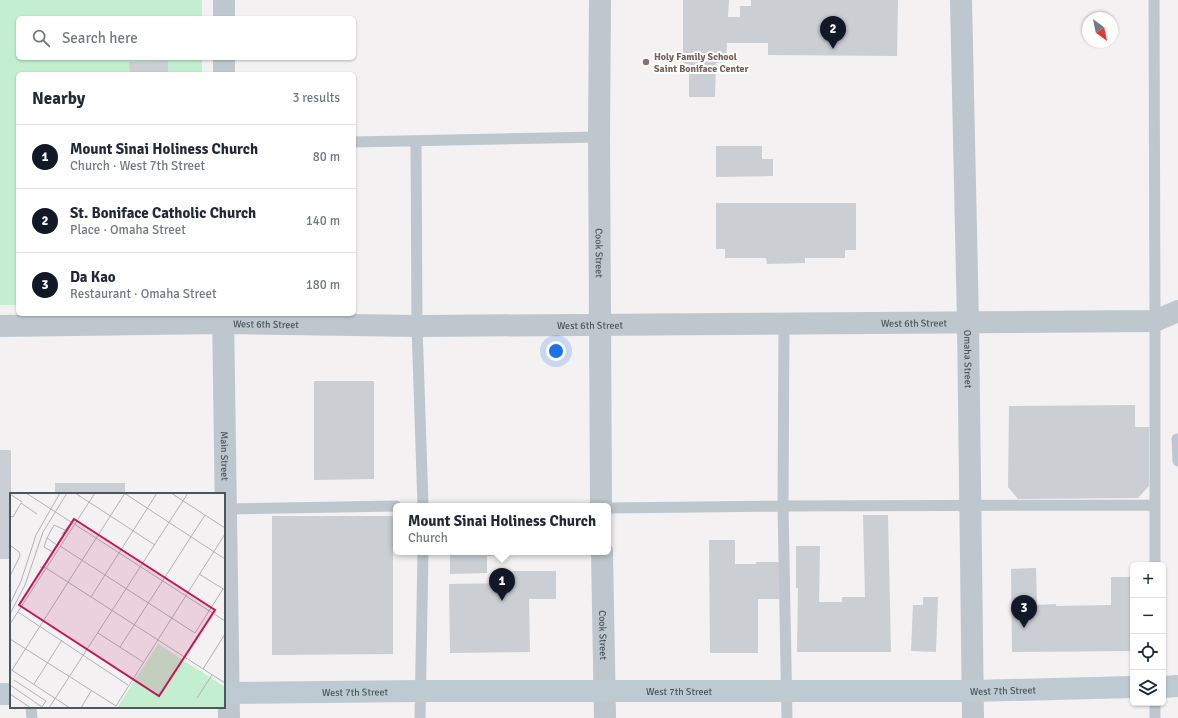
<!DOCTYPE html>
<html lang="en">
<head>
<meta charset="utf-8">
<style>
  :root { --surface:#fff; --page:#f6f6f7; --text:#1f2937; --muted:#747a83; --line:#e0e1e3; --accent:#111827 }
  body { margin:0; font-family:Signika,sans-serif; background:var(--page); color:var(--text) }
  .controls { position:absolute; right:12px; bottom:12px; display:grid; overflow:hidden; border-radius:6px; box-shadow:0 1px 3px #0004 }
  .controls button { width:36px; height:36px; display:grid; place-items:center; padding:0; border:0; border-bottom:1px solid var(--line); background:var(--surface); color:var(--text); font:20px sans-serif }
  .compass { position:absolute; left:1082px; top:12px; width:36px; height:36px; border-radius:50%; background:var(--surface); box-shadow:0 1px 3px #0004; rotate:147deg }
  .you { position:absolute; left:556px; top:351px; width:14px; height:14px; margin:-10px; border:3px solid #fff; border-radius:50%; background:#1a73e8; box-shadow:0 0 0 6px #1a73e833 }
  .badge { display:grid; place-items:center; width:26px; height:26px; border-radius:50%; background:var(--accent); color:#fff; font-size:13px; font-weight:700 }
  .pin { position:absolute; translate:-50% -33px; filter:drop-shadow(0 1px 2px #0008) }
  .pin::after { content:''; position:absolute; top:21px; width:14px; height:12px; background:inherit; clip-path:polygon(0 0,100% 0,50% 100%) }
  .popup { position:absolute; left:393px; top:503px; width:218px; height:52px; box-sizing:border-box; display:grid; place-content:center; border-radius:6px; background:var(--surface); filter:drop-shadow(0 1px 3px #0005); font-size:13px; white-space:nowrap; color:var(--muted) }
  .popup b { font-size:15px; color:var(--text) }
  .popup::after { content:''; position:absolute; left:50%; top:100%; margin-left:-8px; border:8px solid transparent; border-top-color:var(--surface) }
  .list { margin:0; padding:0; list-style:none }
  h2 { display:flex; justify-content:space-between; align-items:center; height:52px; margin:0; padding:0 16px; font-size:17px }
  h2 small { font-size:13px; font-weight:400; color:var(--muted) }
  .list li { display:grid; grid-template-columns:26px 1fr auto; gap:12px; align-items:center; box-sizing:border-box; height:64px; padding:0 16px; border-top:1px solid var(--line) }
  .list b { display:block; font-size:15px; white-space:nowrap }
  .list p { margin:0; font-size:13px; white-space:nowrap; color:var(--muted) }
  .list em { font-size:13px; font-style:normal; color:var(--muted) }
  .icon { flex:none; width:22px; height:22px; fill:none; stroke:currentColor; stroke-width:2; stroke-linecap:round; stroke-linejoin:round }
  .map { position:relative; flex:none; width:1178px; height:718px; overflow:hidden }
  .search { position:absolute; background:var(--surface); box-shadow:0 1px 3px #0004; left:16px; top:16px; width:340px; height:44px; display:flex; align-items:center; gap:10px; box-sizing:border-box; padding:0 14px; border-radius:6px; color:var(--muted); font-size:15px }
  .panel { position:absolute; background:var(--surface); box-shadow:0 1px 3px #0004; left:16px; top:72px; width:340px; height:244px; border-radius:6px }
  .map>svg:first-child { display:block }
</style>
</head>
<body>
<div class="map">
<svg width="1178" height="718" viewBox="0 0 1178 718">
  <rect width="100%" height="100%" fill="#f3f1f2"/>
  <path fill="#c3eecf" d="M0,0H202V18H18V58H202V74H18V305H0Z"/>
  <path fill="#cbcfd3" d="M683,0H729L728,17H740V6H751V0H898L897,56L768,55V43H727L726,62L716,63L715,97H689V64H683Z
    M168,61V74H130L129,62Z
    M716,146H762V159H773V176L716,177Z
    M716,203H856V250H845V258H805V263L767,264L766,258H725V249H716Z
    M314,381H374V479L314,480Z
    M1135,405V427H1149V486L1138,498L1018,499L1008,487L1009,406Z
    M0,450H11V559H0Z
    M55,483H125V494H55Z
    M863,515H888L891,652H797L798,588H796V546H820L819,602H842V597H865Z
    M272,516H393V654L272,655Z
    M709,540H735V564H756V562H779L780,599H758V653H710Z
    M450,552H505V555L487,556V573L450,574Z
    M1036,568L1037,605L1056,604V606L1111,605V577H1133V651L1012,652L1011,569Z
    M508,571H556V599H529L530,652L450,653L449,584L508,583Z
    M923,597H938L936,652L911,651L913,605H923Z"/>
  <g fill="none" stroke-linecap="round" stroke-linejoin="round">
    <path stroke="#bec7cd" stroke-width="11" d="M1154,0L1155,321V565
      M416,141L417,326L423,506
      M354,142L599,137
      M784,323L783,506L787,718
      M1178,439H1177L1178,461
      M608,508L783,506L1155,505
      M224,509L396,506
      M1155,703V718
      M31,707L32,718
      M420,718L423,552"/>
    <g stroke="#bec7cd" stroke-width="22">
      <path id="s1" d="M600,0L599,137L601,506"/>
      <path id="s2" d="M961,0L968,323L973,718"/>
      <path d="M224,18V0"/>
      <path d="M224,74V58"/>
      <path id="s3" d="M223,314L229,718"/>
      <path id="s4" d="M0,326L223,323L417,326L1155,321L1178,311"/>
      <path id="s5" d="M602,552L605,718"/>
    </g>
    <g stroke="#becad1" stroke-width="22">
      <path d="M1163,687L1178,686"/>
      <path id="s6" d="M224,693L420,691H972L1133,687"/>
      <path d="M0,694H11"/>
    </g>
  </g>
  <circle fill="#8d6e63" stroke="#fff" stroke-width="1.5" cx="646" cy="62" r="4"/>
  <g text-anchor="middle" stroke-width="4" stroke-linejoin="round" paint-order="stroke">
    <g font-size="10" font-weight="bold" fill="#785e54" stroke="#fff" text-anchor="start">
      <text x="654" y="60">Holy Family School<tspan x="654" dy="12">Saint Boniface Center</tspan></text>
    </g>
    <g font-size="10" fill="#4a575e" stroke="#fff">
      <text dy="4" stroke="none"><textPath href="#s1" startOffset="253">Cook Street</textPath></text>
      <text dy="4" stroke="none"><textPath href="#s4" startOffset="914">West 6th Street</textPath></text>
      <text dy="4" stroke="none"><textPath href="#s4" startOffset="266">West 6th Street</textPath></text>
      <text dy="4" stroke="none"><textPath href="#s4" startOffset="590">West 6th Street</textPath></text>
      <text dy="4" stroke="none"><textPath href="#s2" startOffset="359">Omaha Street</textPath></text>
      <text dy="4" stroke="none"><textPath href="#s3" startOffset="142">Main Street</textPath></text>
      <text dy="4" stroke="none"><textPath href="#s5" startOffset="83">Cook Street</textPath></text>
      <text dy="4" stroke="none"><textPath href="#s6" startOffset="779">West 7th Street</textPath></text>
      <text dy="4" stroke="none"><textPath href="#s6" startOffset="455">West 7th Street</textPath></text>
      <text dy="4" stroke="none"><textPath href="#s6" startOffset="131">West 7th Street</textPath></text>
    </g>
  </g>
  <g transform="translate(10 493)">
    <rect width="215" height="215" fill="#f3f1f2"/>
    <path d="M148,151L215,194V215H107Z" fill="#c3eecf"/>
    <path fill="none" stroke="#afb3b7" stroke-width="1" d="M16,0L215,128M65,0L145,52M114,0L215,66M161,0L215,35M0,1L12,9M0,23L3,24L11,10L27,21M52,41L61,30M37,45L47,52L43,59L34,54L37,45L44,32L55,37M0,52L9,59L10,63L0,83M50,53L185,140L213,96M30,74L36,75L215,190M189,81L215,97M81,104L147,0M0,111L11,88L26,42L50,0M8,119L118,192M0,121L15,92L33,39L57,0M0,131L85,0M88,140L133,169M0,146L106,213L215,41M110,154L195,22M0,176L60,215M193,176L215,141M2,177L115,0M4,187L36,208L31,215M24,191L52,147M0,192L32,214M0,201L21,215M187,205L202,182M39,215L178,0M71,215L81,198"/>
    <path fill="#c2185b" fill-opacity="0.15" stroke="#c2185b" stroke-width="2" d="M64,26L205,117L149,203L9,112Z"/>
    <rect width="215" height="215" fill="none" stroke="#4a575e" stroke-width="2"/>
  </g>
</svg>
<div class="controls">
<button>+</button>
<button>−</button>
<button><svg class="icon" aria-label="locate" viewBox="0 0 24 24"><circle cx="12" cy="12" r="6"/><path d="M12 2v4M12 18v4M2 12h4M18 12h4"/></svg></button>
<button><svg class="icon" aria-label="layers" viewBox="0 0 24 24"><path d="M12 4l9 5-9 5-9-5zM3 14l9 5 9-5"/></svg></button>
</div>
<svg class="compass" viewBox="-18 -18 36 36"><path d="M0-13l5 13h-10z" fill="#e53935"/><path d="M0 13l5-13h-10z" fill="#747a83"/></svg>
<div class="you"></div>
<div class="pin badge" style="left:502px;top:601px">1</div>
<div class="popup"><b>Mount Sinai Holiness Church</b>Church</div>
<div class="pin badge" style="left:833px;top:49px">2</div>
<div class="pin badge" style="left:1024px;top:628px">3</div>
<div class="search"><svg class="icon" aria-label="search" viewBox="0 0 24 24"><circle cx="10" cy="10" r="6"/><path d="M15 15l6 6"/></svg>Search here</div>
<section class="panel">
<h2>Nearby<small>3 results</small></h2>
<ul class="list">
<li><span class="badge">1</span><div><b>Mount Sinai Holiness Church</b><p>Church · West 7th Street</p></div><em>80 m</em></li>
<li><span class="badge">2</span><div><b>St. Boniface Catholic Church</b><p>Place · Omaha Street</p></div><em>140 m</em></li>
<li><span class="badge">3</span><div><b>Da Kao</b><p>Restaurant · Omaha Street</p></div><em>180 m</em></li>
</ul>
</section>
</div>
</body>
</html>
